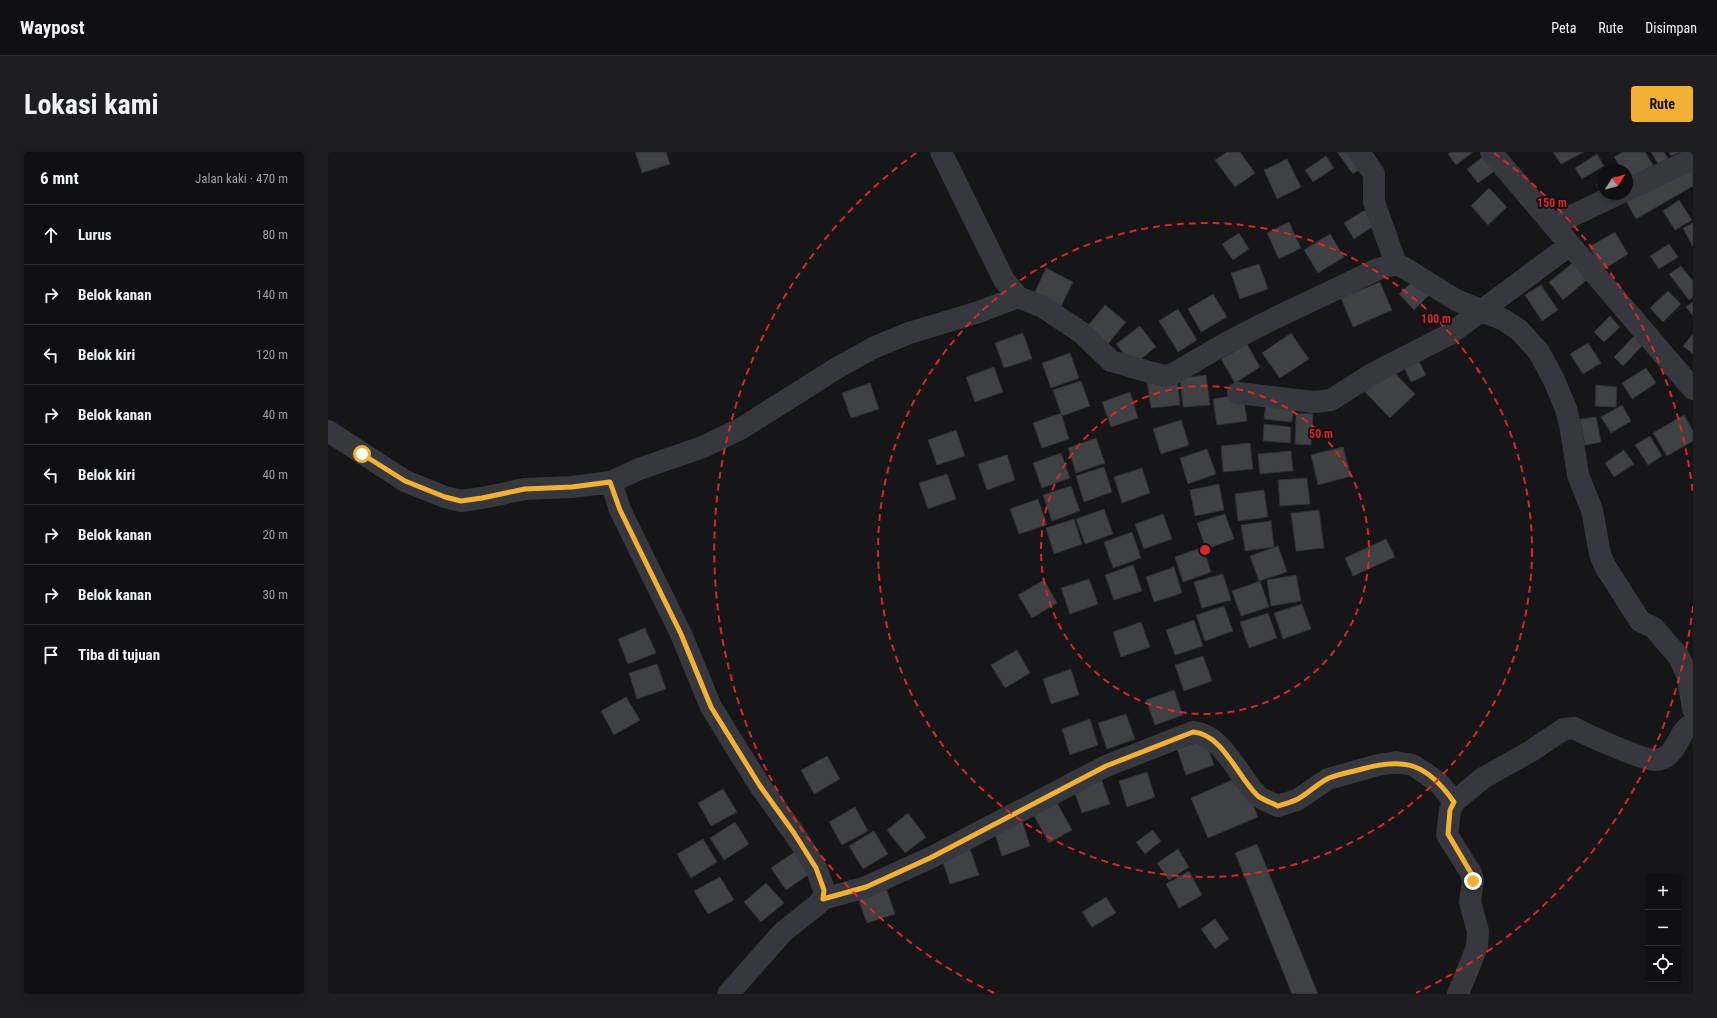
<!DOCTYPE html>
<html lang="id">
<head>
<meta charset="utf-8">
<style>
  :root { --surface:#101012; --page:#1e1e20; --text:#f1f3f6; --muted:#9c9d9f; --line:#303032; --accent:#f2b134 }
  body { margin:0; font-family:"Roboto Condensed",sans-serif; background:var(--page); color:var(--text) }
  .controls { position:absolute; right:12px; bottom:12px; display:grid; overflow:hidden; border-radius:4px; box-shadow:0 2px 6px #0003 }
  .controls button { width:36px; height:36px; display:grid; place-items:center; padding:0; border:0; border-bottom:1px solid var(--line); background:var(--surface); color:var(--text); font:20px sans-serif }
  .compass { position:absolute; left:1269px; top:12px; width:36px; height:36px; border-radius:50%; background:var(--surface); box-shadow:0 2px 6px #0003; rotate:53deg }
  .stop { position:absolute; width:12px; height:12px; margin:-9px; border:3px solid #f2b134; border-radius:50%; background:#fff }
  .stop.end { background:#f2b134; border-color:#fff; box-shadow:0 1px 4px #0008 }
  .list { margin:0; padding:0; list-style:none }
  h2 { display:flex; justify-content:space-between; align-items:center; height:52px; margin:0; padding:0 16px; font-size:17px }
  h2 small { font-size:13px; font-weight:400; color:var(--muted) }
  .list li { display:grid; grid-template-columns:26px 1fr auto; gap:12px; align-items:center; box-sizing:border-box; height:60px; padding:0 16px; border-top:1px solid var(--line) }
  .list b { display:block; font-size:15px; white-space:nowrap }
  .list em { font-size:13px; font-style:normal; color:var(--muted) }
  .icon { flex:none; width:22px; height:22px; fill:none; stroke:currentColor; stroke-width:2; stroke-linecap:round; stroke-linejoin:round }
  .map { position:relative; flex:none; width:1365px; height:842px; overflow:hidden; border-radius:4px }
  header { display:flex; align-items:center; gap:24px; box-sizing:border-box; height:56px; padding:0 20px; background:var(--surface); border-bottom:1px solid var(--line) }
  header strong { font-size:19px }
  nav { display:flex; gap:22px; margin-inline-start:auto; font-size:14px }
  .intro { display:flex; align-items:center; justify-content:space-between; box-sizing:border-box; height:96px; padding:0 24px }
  h1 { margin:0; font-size:28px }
  .button { padding:10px 18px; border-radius:4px; background:var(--accent); color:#111; font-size:14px; font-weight:700 }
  main { display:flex; gap:24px; padding:0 24px }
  aside { flex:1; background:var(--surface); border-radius:4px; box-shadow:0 2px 6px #0003 }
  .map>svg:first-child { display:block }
</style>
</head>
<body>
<header>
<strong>Waypost</strong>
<nav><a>Peta</a><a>Rute</a><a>Disimpan</a></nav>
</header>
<div class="intro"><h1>Lokasi kami</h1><a class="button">Rute</a></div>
<main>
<aside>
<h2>6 mnt<small>Jalan kaki · 470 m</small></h2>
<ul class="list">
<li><svg class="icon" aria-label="ahead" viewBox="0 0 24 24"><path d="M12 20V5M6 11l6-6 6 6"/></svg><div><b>Lurus</b></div><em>80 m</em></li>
<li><svg class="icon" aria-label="right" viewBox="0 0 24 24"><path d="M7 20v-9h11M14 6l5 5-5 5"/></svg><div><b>Belok kanan</b></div><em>140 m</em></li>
<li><svg class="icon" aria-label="left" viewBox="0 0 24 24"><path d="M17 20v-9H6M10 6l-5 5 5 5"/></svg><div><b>Belok kiri</b></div><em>120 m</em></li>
<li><svg class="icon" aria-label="right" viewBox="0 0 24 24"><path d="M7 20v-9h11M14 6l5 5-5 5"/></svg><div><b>Belok kanan</b></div><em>40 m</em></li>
<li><svg class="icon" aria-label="left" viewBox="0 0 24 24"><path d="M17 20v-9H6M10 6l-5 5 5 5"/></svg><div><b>Belok kiri</b></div><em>40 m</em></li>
<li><svg class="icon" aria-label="right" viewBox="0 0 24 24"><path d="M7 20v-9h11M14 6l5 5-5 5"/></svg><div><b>Belok kanan</b></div><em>20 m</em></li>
<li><svg class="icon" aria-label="right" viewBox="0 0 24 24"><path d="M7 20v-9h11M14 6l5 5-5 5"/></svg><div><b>Belok kanan</b></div><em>30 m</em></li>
<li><svg class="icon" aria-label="arrive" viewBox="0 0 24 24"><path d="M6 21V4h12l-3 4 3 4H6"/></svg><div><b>Tiba di tujuan</b></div></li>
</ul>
</aside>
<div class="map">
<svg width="1365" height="842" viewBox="0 0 1365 842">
  <rect width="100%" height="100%" fill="#161618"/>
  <path fill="#404145" stroke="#303034" d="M307,0H338L342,12L314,21Z
    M899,0H912L927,21L907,35L887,8Z
    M1009,0H1028L1037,13L1025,22Z
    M1122,0H1145L1128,13L1120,2Z
    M1225,0H1256L1233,12Z
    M1295,0H1317L1325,13L1300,28L1299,18H1294L1286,5Z
    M1323,0H1336L1340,6L1330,12Z
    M1341,0H1353L1343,4Z
    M1269,2L1276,14L1254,27L1247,16Z
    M1157,3L1168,18L1150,31L1139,17Z
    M998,4L1006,16L985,30L977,18Z
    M959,7L973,35L949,47L936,18Z
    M1365,11V34L1308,67L1298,49Z
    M1275,29V41L1273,42L1268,32Z
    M1161,36L1179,55L1160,73L1143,54Z
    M1351,48L1364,68L1347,78L1335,59Z
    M1037,58L1047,73L1026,87L1016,71Z
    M961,70L973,96L951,107L939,81Z
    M1365,71V95L1355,76Z
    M1287,80L1300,102L1275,118L1261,95Z
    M911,81L921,97L905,108L894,92Z
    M1002,82L1016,105L990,121L976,98Z
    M1341,92L1350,105L1331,117L1322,104Z
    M1246,110L1260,127L1235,148L1221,130Z
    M931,112L940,137L912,147L903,121Z
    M1353,114L1365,129V145L1361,148L1341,122Z
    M718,116L745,130L733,154L707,140Z
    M1086,128L1101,143L1086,158L1071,142Z
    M1052,130L1064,158L1025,175L1013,146Z
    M1213,133L1230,158L1214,169L1197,143Z
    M1340,139L1353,152L1335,170L1322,156Z
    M885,142L899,165L873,180L860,157Z
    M1365,150V164L1358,155Z
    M777,153L798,170L779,193L758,176Z
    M850,157L869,188L850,200L831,169Z
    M1282,164L1292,175L1276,190L1266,180Z
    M812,174L828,195L805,213L788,192Z
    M695,181L704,207L676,216L667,191Z
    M963,181L981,207L952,226L934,201Z
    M1365,182V202L1355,194Z
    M1306,184L1316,192L1295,214L1286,205Z
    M1260,191L1273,211L1255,222L1242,202Z
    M919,192L932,215L907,231L893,207Z
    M742,201L751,226L723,236L714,211Z
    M1089,206L1098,223L1083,230L1075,213Z
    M666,215L675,240L647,250L638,225Z
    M1062,216L1087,242L1062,266L1037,240Z
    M1318,216L1328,231L1304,247L1294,231Z
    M878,223L882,253L855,255L852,226Z
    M849,226L852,253L823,256L819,230Z
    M753,229L762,254L734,264L725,238Z
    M542,231L551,257L523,266L514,241Z
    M1268,233L1289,235L1288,255L1267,254Z
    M802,240L810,266L783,275L774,250Z
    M915,242L919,269L889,273L885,247Z
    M938,252L966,255L964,270L936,267Z
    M1294,253L1303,269L1283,281L1273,265Z
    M733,261L741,287L714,296L705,271Z
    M968,261L985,262L983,293L967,292Z
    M1356,263L1365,279V289L1339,304L1325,281Z
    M1268,265L1273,290L1257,293L1252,267Z
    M853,268L861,293L833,302L825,277Z
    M936,272L963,275L962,291L935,289Z
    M628,278L637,304L609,313L600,288Z
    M1322,284L1334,304L1320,313L1307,293Z
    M768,286L777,311L748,321L740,296Z
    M922,291L925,317L895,320L893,294Z
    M1015,295L1023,324L990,333L983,303Z
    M879,297L888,322L860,332L852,306Z
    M1296,298L1306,312L1286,325L1277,311Z
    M963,299L965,319L932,322L930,302Z
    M733,301L742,326L714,336L705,311Z
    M679,303L687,328L659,338L650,312Z
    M776,315L784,340L756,350L748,324Z
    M814,316L822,341L794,351L786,325Z
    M619,322L628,347L600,357L591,331Z
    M979,326L982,352L952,354L950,328Z
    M891,332L896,358L867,364L862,338Z
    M743,334L752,359L724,369L715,343Z
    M936,338L940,365L910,369L907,342Z
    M710,347L719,373L691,382L682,357Z
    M776,357L785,382L757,392L748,367Z
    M991,358L996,396L968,399L963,361Z
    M835,362L844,387L816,397L807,372Z
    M897,362L906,387L878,397L869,371Z
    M746,367L754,392L726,402L718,376Z
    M943,369L946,395L917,399L913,373Z
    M804,380L813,406L785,416L776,390Z
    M1058,387L1067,405L1025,424L1017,406Z
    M950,394L959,420L931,429L922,404Z
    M875,395L883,420L855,430L847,405Z
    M805,413L814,439L786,448L777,423Z
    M846,415L854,441L826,450L818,425Z
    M895,422L903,448L874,456L866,430Z
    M968,423L973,449L943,454L939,428Z
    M761,427L770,452L742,462L733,436Z
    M716,428L729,451L704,466L690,443Z
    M932,429L941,455L913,464L904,439Z
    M974,452L983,477L955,487L946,461Z
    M896,454L905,479L877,489L868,463Z
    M940,461L949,486L921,496L912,470Z
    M866,468L875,494L847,503L838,478Z
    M813,470L822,495L793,505L785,480Z
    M317,476L328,501L300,512L290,487Z
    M689,498L702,521L677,536L663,513Z
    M875,504L884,529L856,539L847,513Z
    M329,512L338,537L309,547L301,521Z
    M743,517L751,543L723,552L715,527Z
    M846,538L855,563L827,573L818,548Z
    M298,545L312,568L286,583L273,559Z
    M798,562L807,587L779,597L770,571Z
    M762,567L770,593L742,603L734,577Z
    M877,588L886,613L858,623L849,597Z
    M499,604L512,627L486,642L473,618Z
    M819,620L827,645L799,655L791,629Z
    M913,624L930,665L880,686L863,646Z
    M773,626L782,652L754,661L745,636Z
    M395,637L409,660L383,674L370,651Z
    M729,651L744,678L721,691L706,664Z
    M527,655L540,679L514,693L501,670Z
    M580,661L598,685L577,701L559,678Z
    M694,669L702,694L674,704L666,679Z
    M407,670L421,692L396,708L382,686Z
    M825,678L833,689L817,702L808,690Z
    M546,679L560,702L535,717L521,694Z
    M375,687L389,710L363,726L349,702Z
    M929,692L990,842H964L907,701Z
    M642,697L651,723L622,732L614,707Z
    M850,697L861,715L841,728L829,711Z
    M468,699L483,721L458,738L443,716Z
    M861,719L874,743L851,756L838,732Z
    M392,725L406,748L380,762L366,739Z
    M438,731L456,751L433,770L416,750Z
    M558,736L567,762L539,771L530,746Z
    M778,745L788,761L764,775L754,760Z
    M887,767L901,787L887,797L873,777Z"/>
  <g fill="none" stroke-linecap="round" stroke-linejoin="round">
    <path stroke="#37383d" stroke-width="22" d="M613,0L676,128L690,145L715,155L754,181L783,209L836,224L845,222L898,191L947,166L1050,117L1068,112L1075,115L1128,148L1176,168L1191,178L1211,200L1226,228L1238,257L1243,278L1250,323L1264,358L1272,402L1277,414L1312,469L1326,476L1351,505L1360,525L1365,557
      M1031,0L1046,22V50L1068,112
      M1163,0L1365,237
      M1299,38L1365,7
      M1225,73L1290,42
      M910,241L986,250L1003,248L1044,222L1122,182L1242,93
      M0,279L77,329L117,345L133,349L154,346L197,337L244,335L283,330L311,317L375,295L414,276L509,216L545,196L581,181L651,160L690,145
      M283,330L292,358L353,482L383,555L432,634L466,681L488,716L496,738L495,747
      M400,842L455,780L489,753L495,747L538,735L602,706L778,614L865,580C895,582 911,626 930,644C935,648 944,651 950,654L969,648L1000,627L1050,613L1068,610L1085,613L1110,630L1126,650
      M1130,842L1149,795L1150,779L1142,750L1145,729L1143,721L1119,683L1122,658L1126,650L1155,626L1203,599L1236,577L1246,576C1259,583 1314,608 1327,608C1332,608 1337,606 1341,602C1351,594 1352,577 1365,572"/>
  </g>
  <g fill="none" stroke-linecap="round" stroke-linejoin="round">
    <path stroke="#f2b134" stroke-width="5" d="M34,302L77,329L117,345L133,349L154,346L197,337L244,335L282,330L292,358L353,482L383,555L432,634L466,681L488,716L496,738L495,747L538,735L602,706L778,614L865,580C895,582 910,626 930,644C935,648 944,651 950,654C956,652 964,650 970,647C981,641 990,631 1001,626C1011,622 1023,620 1034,617C1078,605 1099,612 1126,650L1122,658L1120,682L1143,721L1145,729"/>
  </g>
  <g fill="none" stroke="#d62828" stroke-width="2" stroke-dasharray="7 5">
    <circle cx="877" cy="398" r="164"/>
    <circle cx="877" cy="398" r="327"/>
    <path d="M1365 454A491 491 0 0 1 1088 841M666 841A491 491 0 0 1 588 1M1166 1A491 491 0 0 1 1365 342"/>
  </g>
  <circle cx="877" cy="398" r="6" fill="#d62828" stroke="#111113" stroke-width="2"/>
  <g font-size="12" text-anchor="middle" font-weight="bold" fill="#d62828" stroke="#111113" stroke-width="3.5" stroke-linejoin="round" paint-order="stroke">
    <text x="1224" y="55">150 m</text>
    <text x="1108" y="171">100 m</text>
    <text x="993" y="286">50 m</text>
  </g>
</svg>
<div class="controls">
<button>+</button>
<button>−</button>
<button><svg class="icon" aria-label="locate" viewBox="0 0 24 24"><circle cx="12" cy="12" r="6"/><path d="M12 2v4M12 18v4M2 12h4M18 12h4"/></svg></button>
</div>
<svg class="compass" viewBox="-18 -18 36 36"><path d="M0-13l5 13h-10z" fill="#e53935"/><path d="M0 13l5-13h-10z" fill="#9c9d9f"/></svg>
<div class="stop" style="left:34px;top:302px"></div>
<div class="stop end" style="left:1145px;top:729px"></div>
</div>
</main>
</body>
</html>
